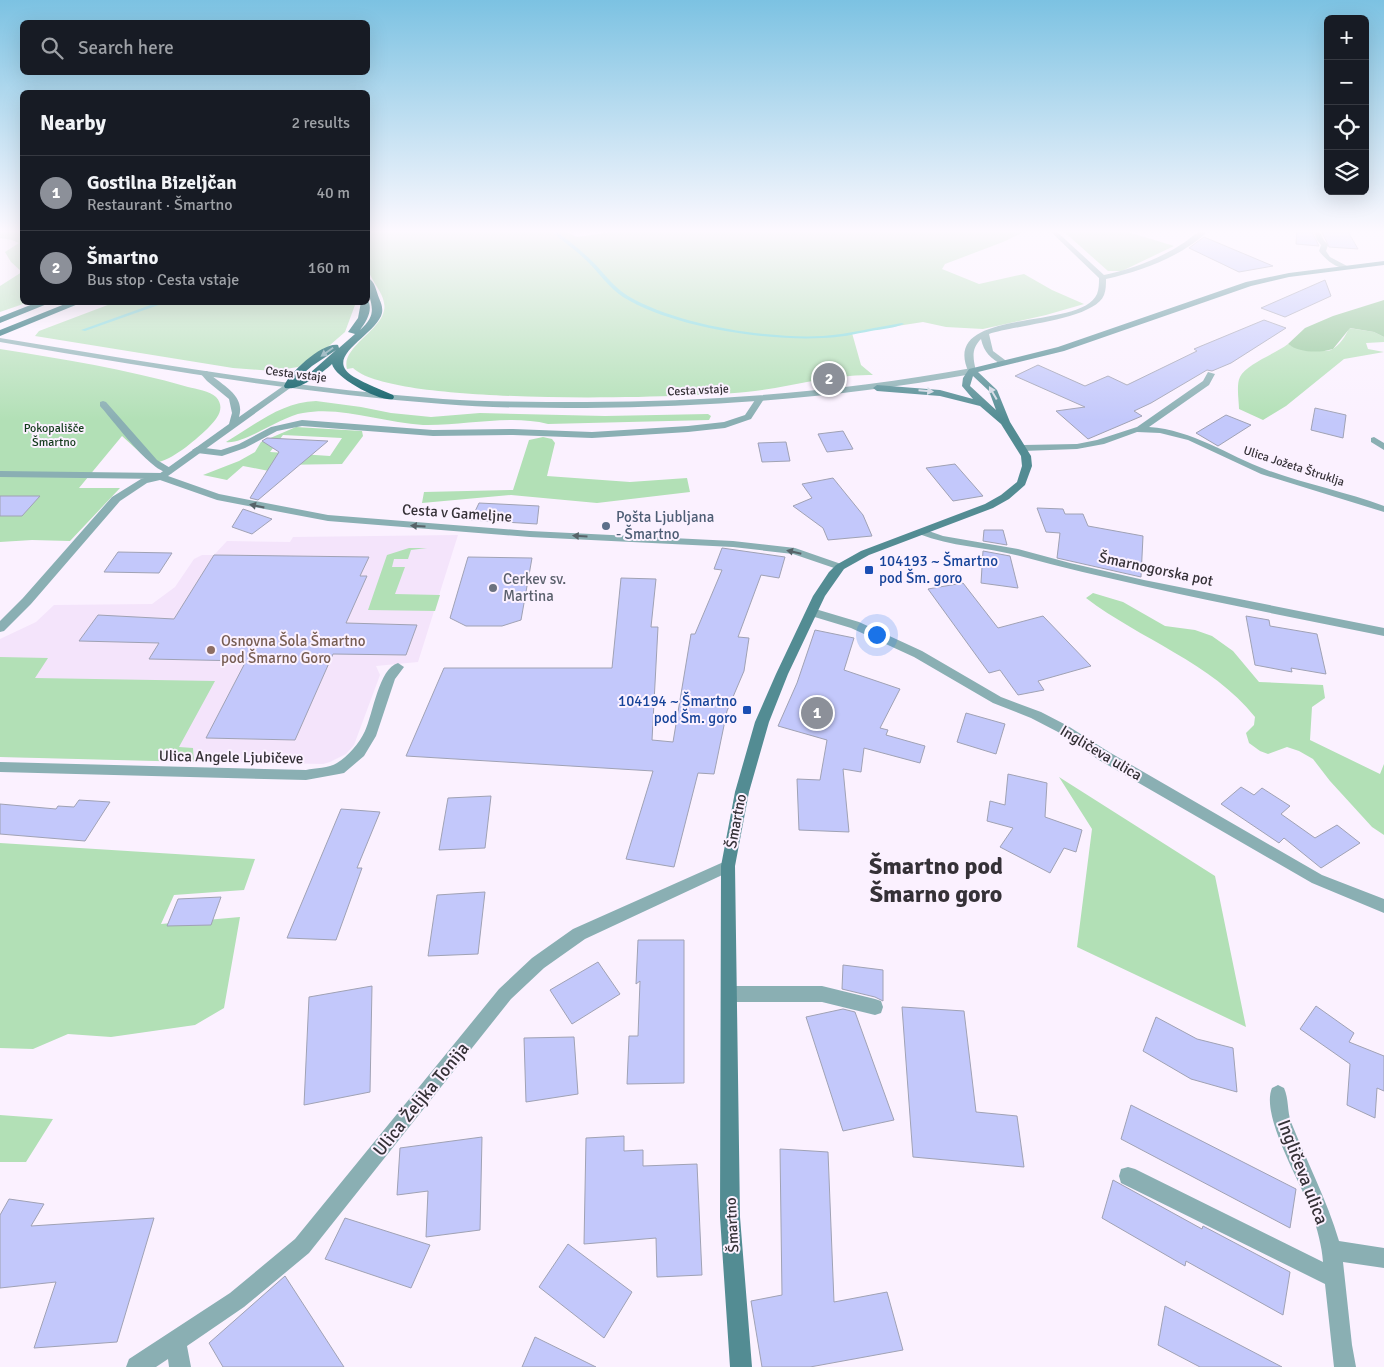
<!DOCTYPE html>
<html lang="en">
<head>
<meta charset="utf-8">
<style>
  :root { --surface:#171b24; --page:#20242c; --text:#f1f3f6; --muted:#9ea1a6; --line:#363941; --accent:#8c9099 }
  body { margin:0; font-family:Signika,sans-serif; background:var(--page); color:var(--text) }
  .controls { position:absolute; right:15px; top:15px; display:grid; overflow:hidden; border-radius:8px; box-shadow:0 5px 20px #0002 }
  .controls button { width:45px; height:45px; display:grid; place-items:center; padding:0; border:0; border-bottom:1px solid var(--line); background:var(--surface); color:var(--text); font:25px sans-serif }
  .you { position:absolute; left:876px; top:634px; width:18px; height:18px; margin:-12px; border:4px solid #fff; border-radius:50%; background:#1a73e8; box-shadow:0 0 0 8px #1a73e833 }
  .badge { display:grid; place-items:center; width:32px; height:32px; border-radius:50%; background:var(--accent); color:#fff; font-size:16px; font-weight:700 }
  .pin { position:absolute; translate:-50% -50%; border:2px solid #fff; box-shadow:0 1px 5px #0006 }
  .list { margin:0; padding:0; list-style:none }
  h2 { display:flex; justify-content:space-between; align-items:center; height:65px; margin:0; padding:0 20px; font-size:21px }
  h2 small { font-size:16px; font-weight:400; color:var(--muted) }
  .list li { display:grid; grid-template-columns:32px 1fr auto; gap:15px; align-items:center; box-sizing:border-box; height:75px; padding:0 20px; border-top:1px solid var(--line) }
  .list b { display:block; font-size:19px; white-space:nowrap }
  .list p { margin:0; font-size:16px; white-space:nowrap; color:var(--muted) }
  .list em { font-size:16px; font-style:normal; color:var(--muted) }
  .icon { flex:none; width:28px; height:28px; fill:none; stroke:currentColor; stroke-width:2; stroke-linecap:round; stroke-linejoin:round }
  .map { position:relative; flex:none; width:1384px; height:1367px; overflow:hidden }
  .search { position:absolute; background:var(--surface); box-shadow:0 5px 20px #0002; left:20px; top:20px; width:350px; height:55px; display:flex; align-items:center; gap:12px; box-sizing:border-box; padding:0 18px; border-radius:8px; color:var(--muted); font-size:19px }
  .panel { position:absolute; background:var(--surface); box-shadow:0 5px 20px #0002; left:20px; top:90px; width:350px; height:215px; border-radius:8px }
  .map>svg:first-child { display:block }
</style>
</head>
<body>
<div class="map">
<svg width="1384" height="1367" viewBox="0 0 1384 1367">
  <rect width="100%" height="100%" fill="#fbf1ff"/>
  <path fill="#f4e4fb" d="M458,535L418,662L376,666L380,675L354,745L346,754L330,762L323,764L0,757V639L36,622L54,605L152,604L175,587L194,559L202,555H214L227,541L290,542L293,537Z"/>
  <path fill="#b2e0b6" fill-rule="evenodd" d="M0,230H22V302L26,303L0,312V286L22,272L11,262L5,252L19,243L12,240L0,238Z
    M368,230H562L577,237L618,231L654,230H844L848,232L878,230H1028L1003,242L945,264L942,269L979,284L1024,274L1052,290L1084,304L1046,315L983,329L946,327L923,322L852,333L861,365L873,375C830,374 788,388 746,392C682,398 393,407 353,368L347,369C341,349 376,333 383,314C390,297 370,282 368,268C365,257 367,242 368,230Z
    M1062,230L1128,232L1174,246L1122,271H1108Z
    M354,302L355,305L345,332L322,352L298,367L273,371L233,368L35,336L39,331L113,303Z
    M1349,328L1374,332L1384,337V342L1366,343L1368,349L1384,352L1344,359L1286,406L1263,420L1239,409C1239,400 1236,385 1240,377C1246,364 1275,354 1288,344C1295,349 1323,353 1331,350C1339,346 1346,336 1349,328Z
    M0,349C63,359 126,369 188,387C196,389 210,391 216,397C226,408 217,419 209,427C198,438 175,458 159,462L146,458L122,436L79,488H120L70,541L32,540L0,542Z
    M316,401L361,407L391,413L431,417L480,413L605,416L708,414L711,416L709,420L548,424C509,414 464,426 423,425C383,423 343,406 303,413C281,416 244,445 226,442C255,425 281,402 316,401Z
    M296,427L362,431L363,436L342,464L277,465L269,471L243,466L227,480L203,475L239,461L255,452L261,442ZM283,435L342,438L330,456L270,452Z
    M543,437L552,439L555,443L547,476L630,482L687,478L690,492L597,503L511,495L422,503L424,492L513,490L529,440Z
    M409,548H427L411,550L408,559H394L392,567H405L395,594L440,595L435,611L368,610L387,555Z
    M1093,593L1123,602L1165,626L1195,630L1212,636L1233,651L1259,682L1323,685L1325,698L1312,707L1310,740L1380,774L1384,764V835L1372,827L1330,781L1313,759L1299,751L1287,747L1268,754L1260,751L1249,743L1246,733L1254,725L1255,717C1211,662 1141,640 1086,598Z
    M0,657L48,658L35,678L215,681L179,747L193,748L194,762L0,757Z
    M1059,777L1215,876L1246,1027L1077,947L1092,829Z
    M0,843L255,859L244,890L174,895L161,924L240,917L224,1008L195,1025L111,1037L68,1034L33,1049L0,1048Z
    M0,1115L53,1119L26,1162H0Z"/>
  <path fill="#90c796" d="M1384,300V337L1374,332L1350,328L1333,349C1320,353 1299,353 1288,344L1305,328L1333,316Z"/>
  <g fill="none" stroke-linecap="round" stroke-linejoin="round">
    <path fill="#7ad8d9" fill-rule="evenodd" d="M550,230H554C568,240 582,251 595,264C605,275 615,288 628,296C677,325 766,339 823,336C850,334 876,327 902,323L904,324C895,328 882,329 871,331C855,334 839,338 822,338C766,341 671,327 623,297C609,288 599,273 588,262C576,250 562,241 550,230Z
      M159,302H167L85,331L81,330Z"/>
  </g>
  <path fill="#c3c8fb" stroke="#a0a2b4" d="M1297,230H1311L1319,246L1296,244Z
    M1321,230H1347L1358,249L1329,247Z
    M1204,237L1273,266L1239,272L1189,248Z
    M1325,280L1331,296L1285,317L1261,308Z
    M1264,320L1286,328L1231,363L1212,371L1207,370L1151,403L1134,411L1142,416L1088,439L1056,411L1085,407L1015,376L1038,365L1085,386L1108,376L1127,385L1197,351L1194,349Z
    M1315,408L1346,415L1343,438L1311,430Z
    M1226,415L1251,425L1218,446L1196,433Z
    M843,431L853,449L827,452L818,434Z
    M267,438L328,441L258,500L250,498L279,452L262,441Z
    M786,442L790,461L762,462L758,443Z
    M955,464L983,496L953,501L926,468Z
    M833,478L863,515L872,536L828,540L823,528L793,506L812,498L802,484Z
    M0,496H40L22,516H0Z
    M479,503L539,506L537,524L471,520Z
    M1037,508L1063,509L1065,514H1083L1088,526L1143,536L1141,577L1057,558L1060,533L1046,532Z
    M243,509L272,519L252,534L232,527Z
    M984,530H1003L1007,545L983,541Z
    M722,548L785,557L779,578L761,575L738,637L749,638L744,671L727,711L714,774L698,773L674,867L626,859L653,771L406,756L444,668H612L621,578L656,579L651,627H658L652,740L673,742L691,634H695L722,570L714,569Z
    M983,551L1010,556L1018,588L981,583Z
    M118,552L172,553L159,573L104,572Z
    M214,555L369,557L360,576H367L346,623L417,625L406,655L333,654L295,740L206,738L246,661L149,659L159,643L79,641L98,615L174,619Z
    M468,557L532,558L521,620L502,626H466L450,618Z
    M963,583L998,628L1043,616L1091,666L1038,681L1044,690L1018,695L1000,670L989,673L928,589Z
    M1246,616L1269,620L1270,626L1317,634L1326,674L1291,668L1292,672L1255,665Z
    M815,630L854,638L844,670L900,689L880,728L888,730L886,735L925,746L920,763L864,748L861,772L843,769L849,832L799,830L797,779L820,780L827,740L778,726L797,683Z
    M966,713L1005,724L996,754L957,742Z
    M1008,774L1047,783L1045,817L1082,830L1076,852L1064,848L1050,873L1000,847L1013,828L987,821L990,801L1005,805Z
    M1241,787L1254,795L1262,788L1290,806L1281,814L1315,838L1337,825L1360,843L1321,868L1284,838L1279,843L1221,804Z
    M491,796L485,848L439,850L448,798Z
    M79,800L110,802L85,841L0,834V804L56,809L58,806L74,807Z
    M341,809L380,812L357,868H362L336,940L287,938Z
    M485,892L478,954L428,956L437,895Z
    M221,897L211,925L167,926L178,899Z
    M638,940H684V1083L627,1084L629,1036H638L640,981L636,984Z
    M598,962L620,994L572,1024L550,990Z
    M843,965L883,970V1001L875,997L842,989Z
    M372,986L370,1092L304,1105L309,997Z
    M1316,1006L1354,1033L1349,1042L1384,1056V1091L1377,1088L1375,1118L1347,1105L1350,1064L1300,1029Z
    M902,1007L964,1011L976,1112L1017,1116L1024,1167L913,1157Z
    M843,1009L855,1012L894,1120L843,1131L806,1017Z
    M1156,1017L1197,1039L1233,1048L1237,1092L1191,1079L1143,1051Z
    M574,1037L578,1094L526,1102L524,1038Z
    M1131,1105L1296,1189L1290,1228L1121,1139Z
    M624,1136V1151L643,1150V1166L697,1164L702,1275L657,1277L656,1238L584,1244L586,1138Z
    M482,1137L480,1230L426,1237L428,1191L397,1195L400,1148Z
    M780,1149L828,1152L834,1302L887,1292L903,1350L810,1367H762L751,1301L782,1295Z
    M1113,1180L1202,1229L1203,1226L1290,1272L1283,1315L1186,1261L1185,1266L1102,1218Z
    M9,1199L44,1204L31,1226L154,1218L117,1342L34,1348L56,1282L0,1288V1215Z
    M345,1218L430,1245L411,1288L325,1259Z
    M568,1244L632,1292L604,1338L539,1287Z
    M285,1276L344,1367H223L209,1343Z
    M1165,1306L1217,1333L1282,1367H1200L1158,1345Z
    M535,1337L596,1367H522Z"/>
  <g fill="none" stroke-linecap="round" stroke-linejoin="round">
    <path fill="#8aafb3" fill-rule="evenodd" d="M760,396L764,399L751,419L725,428L688,432L592,438L513,435L433,436L302,426L277,431L245,448L222,456L197,453L192,450L197,447L221,450L239,444L271,427L302,420L433,430L513,429L592,432L688,426L724,422L745,415L757,397Z
      M103,401L106,402L157,460L172,469V473C154,477 113,420 100,406V402Z
      M0,471L162,473L167,476L162,479L0,477Z
      M729,986H822L875,999L881,1001L883,1007L881,1013L875,1015L822,1002H729L723,999L721,994L723,989Z"/>
    <path fill="#8aafb3" fill-rule="evenodd" d="M1049,230H1055L1104,275C1133,269 1161,258 1185,242C1193,236 1200,229 1209,230C1183,256 1142,271 1106,279C1106,284 1106,290 1104,295C1094,320 1014,325 989,334L993,351L1009,363L1002,365C991,358 984,353 981,339C971,349 973,358 976,371L969,373C937,305 1081,332 1097,294C1099,289 1099,283 1099,278Z
      M1313,230H1319L1323,239L1328,245L1326,251L1330,257L1347,266V268C1336,269 1325,259 1319,251L1321,245L1317,240Z
      M201,371H207C220,385 246,394 239,417L286,384L293,386L168,476L219,494L328,515L530,531L733,541L795,548L844,565L845,567L840,570L793,554L733,547L530,537L328,521L217,500L160,480L147,483L120,501L31,604L4,631L0,632V621L23,598L112,497L141,479L159,474L229,424L232,413L229,399L207,381L200,373Z
      M1208,372L1215,374L1209,385L1149,427C1193,430 1227,455 1267,470C1305,484 1346,492 1384,506V512L1261,474L1188,440L1160,433L1137,432L1104,444L1077,449L1023,451L1018,448L1023,445L1077,444L1097,440L1137,427L1203,381Z
      M1374,437L1384,443V450L1371,442V438Z
      M923,529L943,536L1018,549L1070,563L1144,580L1384,628V636C1262,611 1140,588 1020,556C986,547 952,547 919,534L918,532L919,530Z
      M812,608L859,622L922,651L1001,697L1041,712L1068,726L1109,752L1322,875L1384,899V913L1312,883L1099,760L1058,732L1031,718L993,703L914,657L851,628L808,615L806,612Z
      M398,663L404,667L395,679L376,736L364,756L344,773L339,774L306,780L0,772V762L306,770C315,768 329,768 337,763C348,756 359,744 365,731C373,714 379,668 398,663Z
      M728,860L733,862L735,866L733,870L585,939L544,968L511,999L309,1253L244,1307L187,1346L191,1367H169L168,1359L156,1367H126L129,1359L230,1293L295,1239L499,989L532,958L573,929Z
      M1278,1085L1284,1088C1289,1099 1287,1111 1291,1122C1307,1162 1327,1200 1339,1241L1384,1248V1268L1343,1262L1352,1345L1356,1367H1334L1325,1284L1121,1183L1119,1176L1121,1169L1128,1167L1135,1169L1323,1262C1322,1246 1317,1229 1312,1213C1302,1184 1260,1116 1272,1088Z"/>
    <path fill="#8aafb3" fill-rule="evenodd" d="M0,338C147,362 294,388 443,399C491,402 538,402 586,402C716,402 844,391 972,368L976,371L972,374C844,397 716,407 586,408C538,408 490,408 443,404C294,393 147,367 0,342Z"/>
    <path fill="#538c93" fill-rule="evenodd" d="M1384,261V265L1289,277L1251,286L1064,351L978,372L997,390L1010,422L1031,456L1032,466L1025,485L1009,499L993,508L869,555L844,569L825,596L788,674L769,722L749,792L735,866L740,1217L752,1367H730L720,1217L721,866L735,792L755,722L776,674L813,596L829,572L836,565L861,551L985,504L1001,495L1017,482L1022,466L1021,456L1001,424L980,406L940,396L877,391L873,388L877,385L940,390L973,399L962,386L963,378L969,369L1058,347L1246,282L1289,273ZM973,376L989,391L996,410L970,386Z"/>
    <path fill="#075b63" fill-rule="evenodd" d="M368,278C375,281 376,291 379,298C381,303 383,307 382,313C377,335 320,357 354,377C366,384 380,389 393,395L394,397L393,399C380,402 335,378 332,364C322,373 300,391 285,388L284,386C290,372 323,342 338,345L339,348L355,334L348,332L358,318L361,302H368V300C373,310 367,321 360,330C383,310 365,301 368,278ZM336,350L310,373L298,378L312,366Z
      M38,302H52L0,323V317Z
      M70,302H83L0,336V330Z"/>
  </g>
  <defs><path id="oneway-solid" d="M-6-.8H1V-3.2L6.5 0L1 3.2V.8H-6Z" transform="scale(1.25)"/></defs>
  <use fill="#759ea9" href="#oneway-solid" transform="translate(327 352) rotate(145)"/>
  <g fill="#d1d8e4">
    <use href="#oneway-solid" transform="translate(926 391) rotate(5)"/>
    <use href="#oneway-solid" transform="translate(993 393) rotate(-120)"/>
  </g>
  <g fill="#576369">
    <use href="#oneway-solid" transform="translate(257 506) rotate(-168)"/>
    <use href="#oneway-solid" transform="translate(418 526) rotate(-176)"/>
    <use href="#oneway-solid" transform="translate(580 536) rotate(-177)"/>
    <use href="#oneway-solid" transform="translate(794 552) rotate(-167)"/>
  </g>
  <linearGradient id="sky" x2="0" y2="1"><stop stop-color="#7cc2e2"/><stop offset="0.55" stop-color="#fdf9ff"/><stop offset="1" stop-color="#fdf9ff" stop-opacity="0"/></linearGradient>
  <rect width="1384" height="421" fill="url(#sky)"/>
  <circle fill="#5c6f8a" stroke="#fbf1ff" stroke-width="2" cx="606" cy="526" r="5"/>
  <g fill="#1a4fb4" stroke="#fbf1ff" stroke-width="2">
    <rect x="864" y="565" width="10" height="10" rx="2.5"/>
    <rect x="742" y="705" width="10" height="10" rx="2.5"/>
  </g>
  <circle fill="#6b7280" stroke="#fbf1ff" stroke-width="2" cx="493" cy="588" r="5"/>
  <circle fill="#8d6e63" stroke="#fbf1ff" stroke-width="2" cx="211" cy="650" r="5"/>
  <g text-anchor="middle" stroke-width="4" stroke-linejoin="round" paint-order="stroke">
    <g font-size="12" fill="#353137" stroke="#fbf1ff">
      <text transform="translate(296 374) rotate(7)" y="4">Cesta vstaje</text>
      <text transform="translate(698 390) rotate(-3)" y="4">Cesta vstaje</text>
      <text transform="translate(1294 466) rotate(18)" y="4">Ulica Jožeta Štruklja</text>
    </g>
    <g font-size="12" fill="#123a1a" stroke="#fbf1ff">
      <text x="54" y="432">Pokopališče<tspan x="54" dy="14">Šmartno</tspan></text>
    </g>
    <g font-size="15" fill="#353137" stroke="#fbf1ff">
      <text transform="translate(457 513) rotate(4)" y="5">Cesta v Gameljne</text>
      <text transform="translate(1156 569) rotate(12)" y="5">Šmarnogorska pot</text>
      <text transform="translate(1101 753) rotate(31)" y="5">Ingličeva ulica</text>
      <text transform="translate(231 757) rotate(1)" y="5">Ulica Angele Ljubičeve</text>
      <text transform="translate(736 821) rotate(-79)" y="5">Šmartno</text>
      <text transform="translate(732 1225) rotate(-93)" y="5">Šmartno</text>
    </g>
    <g font-size="15" fill="#4e5e75" stroke="#fbf1ff" text-anchor="start">
      <text x="616" y="522">Pošta Ljubljana<tspan x="616" dy="17">- Šmartno</tspan></text>
    </g>
    <g font-size="15" fill="#164399" stroke="#fbf1ff" text-anchor="start">
      <text x="879" y="566">104193 ~ Šmartno<tspan x="879" dy="17">pod Šm. goro</tspan></text>
      <text x="737" y="706" text-anchor="end">104194 ~ Šmartno<tspan x="737" dy="17">pod Šm. goro</tspan></text>
    </g>
    <g font-size="15" fill="#5b616d" stroke="#fbf1ff" text-anchor="start">
      <text x="503" y="584">Cerkev sv.<tspan x="503" dy="17">Martina</tspan></text>
    </g>
    <g font-size="15" fill="#785e54" stroke="#fbf1ff" text-anchor="start">
      <text x="221" y="646">Osnovna Šola Šmartno<tspan x="221" dy="17">pod Šmarno Goro</tspan></text>
    </g>
    <g font-size="18" fill="#353137" stroke="#fbf1ff">
      <text transform="translate(421 1099) rotate(-51)" y="6">Ulica Željka Tonija</text>
      <text transform="translate(1303 1172) rotate(69)" y="6">Ingličeva ulica</text>
    </g>
    <g font-size="24" font-weight="bold" fill="#353137" stroke="#fbf1ff">
      <text x="936" y="874">Šmartno pod<tspan x="936" dy="28">Šmarno goro</tspan></text>
    </g>
  </g>
</svg>
<div class="controls">
<button>+</button>
<button>−</button>
<button><svg class="icon" aria-label="locate" viewBox="0 0 24 24"><circle cx="12" cy="12" r="6"/><path d="M12 2v4M12 18v4M2 12h4M18 12h4"/></svg></button>
<button><svg class="icon" aria-label="layers" viewBox="0 0 24 24"><path d="M12 4l9 5-9 5-9-5zM3 14l9 5 9-5"/></svg></button>
</div>
<div class="you"></div>
<div class="pin badge" style="left:817px;top:713px">1</div>
<div class="pin badge" style="left:829px;top:379px">2</div>
<div class="search"><svg class="icon" aria-label="search" viewBox="0 0 24 24"><circle cx="10" cy="10" r="6"/><path d="M15 15l6 6"/></svg>Search here</div>
<section class="panel">
<h2>Nearby<small>2 results</small></h2>
<ul class="list">
<li><span class="badge">1</span><div><b>Gostilna Bizeljčan</b><p>Restaurant · Šmartno</p></div><em>40 m</em></li>
<li><span class="badge">2</span><div><b>Šmartno</b><p>Bus stop · Cesta vstaje</p></div><em>160 m</em></li>
</ul>
</section>
</div>
</body>
</html>
